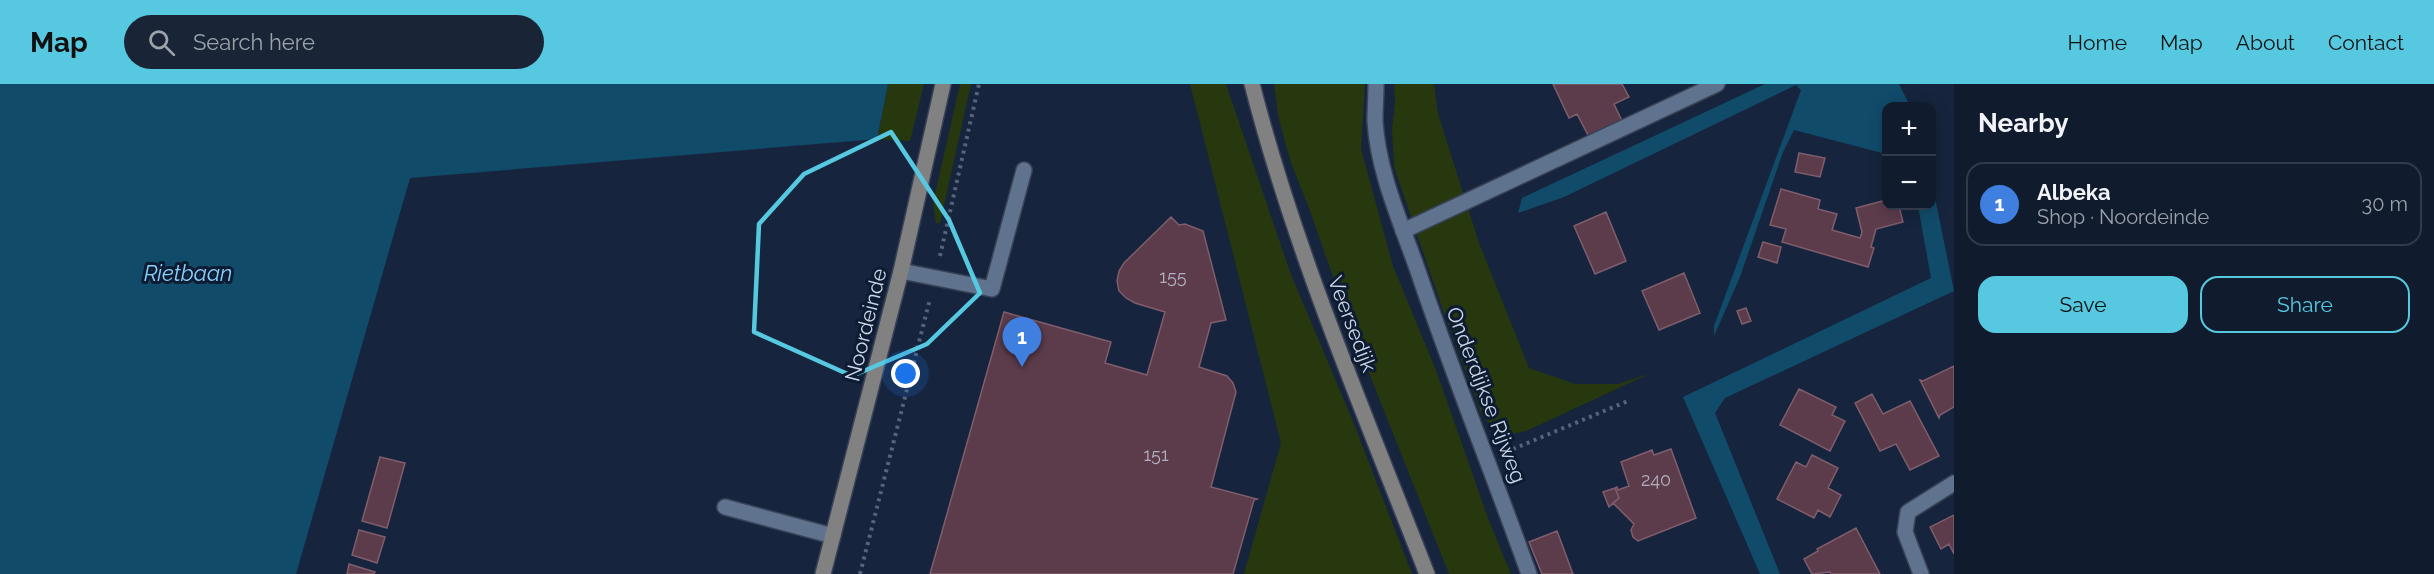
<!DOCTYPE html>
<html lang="en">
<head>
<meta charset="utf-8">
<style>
  :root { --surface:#101c2e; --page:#192536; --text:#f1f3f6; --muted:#9ca1aa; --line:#303a4a; --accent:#56c9e1 }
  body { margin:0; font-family:Raleway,sans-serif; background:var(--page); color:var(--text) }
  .controls { position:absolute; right:18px; top:18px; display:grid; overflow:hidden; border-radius:12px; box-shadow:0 3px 15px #0003 }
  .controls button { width:54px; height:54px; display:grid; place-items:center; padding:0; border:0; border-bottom:2px solid var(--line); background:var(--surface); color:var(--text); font:30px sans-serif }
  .you { position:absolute; left:906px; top:290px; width:21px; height:21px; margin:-15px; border:4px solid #fff; border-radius:50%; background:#1a73e8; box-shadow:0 0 0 9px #1a73e833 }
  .badge { display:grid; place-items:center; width:39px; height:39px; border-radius:50%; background:var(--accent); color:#fff; font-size:20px; font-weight:700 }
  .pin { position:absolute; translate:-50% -50px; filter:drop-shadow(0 2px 3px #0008) }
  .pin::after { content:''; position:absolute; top:32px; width:21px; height:18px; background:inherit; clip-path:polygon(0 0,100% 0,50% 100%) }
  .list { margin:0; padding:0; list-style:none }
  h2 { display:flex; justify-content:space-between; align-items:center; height:78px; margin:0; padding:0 24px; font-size:26px }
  h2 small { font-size:20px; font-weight:400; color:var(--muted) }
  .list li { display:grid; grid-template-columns:39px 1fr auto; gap:18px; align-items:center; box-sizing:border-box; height:84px; margin:0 12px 12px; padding:0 12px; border:2px solid var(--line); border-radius:18px }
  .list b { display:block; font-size:22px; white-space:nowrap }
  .list p { margin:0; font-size:20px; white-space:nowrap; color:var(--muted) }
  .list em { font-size:20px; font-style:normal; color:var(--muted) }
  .actions { display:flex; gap:12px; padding:18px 24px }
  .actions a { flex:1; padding:14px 0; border:2px solid var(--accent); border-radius:18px; text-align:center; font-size:21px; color:var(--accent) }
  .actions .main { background:var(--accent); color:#111 }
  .icon { flex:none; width:33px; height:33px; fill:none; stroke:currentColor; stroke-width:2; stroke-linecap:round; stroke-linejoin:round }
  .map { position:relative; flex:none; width:1954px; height:490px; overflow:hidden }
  header { display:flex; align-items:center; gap:36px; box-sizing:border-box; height:84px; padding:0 30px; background:var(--accent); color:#111 }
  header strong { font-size:28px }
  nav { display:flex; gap:33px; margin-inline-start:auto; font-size:21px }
  .search { width:420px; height:54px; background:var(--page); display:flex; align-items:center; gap:15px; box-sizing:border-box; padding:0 21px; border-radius:33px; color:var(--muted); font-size:22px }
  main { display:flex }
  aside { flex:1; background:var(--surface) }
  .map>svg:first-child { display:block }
</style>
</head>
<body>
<header>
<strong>Map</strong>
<div class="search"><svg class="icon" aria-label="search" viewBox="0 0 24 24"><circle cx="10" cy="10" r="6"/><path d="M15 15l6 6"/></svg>Search here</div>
<nav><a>Home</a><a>Map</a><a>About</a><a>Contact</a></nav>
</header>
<main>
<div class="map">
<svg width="1954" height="490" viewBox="0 0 1954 490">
  <rect width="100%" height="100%" fill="#16253d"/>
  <path fill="#27380e" d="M888,0H924L910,57L877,55Z
    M960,0H971L940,139H936L933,119Z
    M1190,0H1226L1290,188L1352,335L1412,490H1244L1281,359Z
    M1274,0H1365L1361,65L1393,182L1436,286L1488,434L1511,490H1449L1351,244L1309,124L1291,79L1279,36Z
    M1394,0H1434L1438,30L1479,159L1529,284L1575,300H1618L1651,289L1526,347L1512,350L1495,345L1482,331L1444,229L1394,83L1392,45L1395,18Z"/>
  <path fill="#114b6a" d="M0,0H888L877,55L410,94L296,490H0Z
    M1765,0H1899L1910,22H1886V70L1794,46L1783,68L1740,193L1714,252V242L1801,6L1796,1L1564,113L1518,129L1522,114Z
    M1932,99L1954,207L1725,314L1715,329L1780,490H1760L1683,313L1931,194L1918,122H1932Z"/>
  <path fill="#5c3c4b" stroke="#7f5d6c" stroke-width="1.5" d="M1553,0H1622L1629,13L1614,20L1622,37L1589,53L1577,30L1569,34Z
    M1799,69L1825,74L1820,93L1795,88Z
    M1781,105L1820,116L1818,125L1837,130L1832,146L1860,154L1862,148L1856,124L1886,116V122H1899L1903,138L1876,145L1871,163L1874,164L1868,183L1782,158L1786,145L1770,141Z
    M1606,128L1626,177L1595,190L1574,142Z
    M1171,133L1179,141L1185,140L1203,147L1226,236L1211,239L1199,283L1227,292L1233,299L1236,308L1211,403L1257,415L1254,416L1233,490H930L1004,228L1111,258L1105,279L1147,291L1165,228L1135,219L1126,214L1119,207L1117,197L1119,187L1124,179Z
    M1763,158L1781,163L1777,179L1758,173Z
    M1684,189L1700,229L1659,246L1642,207Z
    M1746,224L1751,237L1742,240L1737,227Z
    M1954,282V323L1940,331L1939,334L1920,296L1923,297Z
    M1799,305L1836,323L1832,331L1845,337L1830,367L1780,341Z
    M1872,310L1883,330L1910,317L1939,372L1910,386L1896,360L1880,367L1855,319Z
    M1671,365L1696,434L1638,457L1633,453L1631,446L1634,440L1613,419L1619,414L1615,404L1617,403L1618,406L1629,402L1621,378L1652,366L1654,371Z
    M1812,371L1838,384L1828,404L1841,411L1830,433L1818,426L1814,434L1777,415L1796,378L1806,383Z
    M380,373L405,379L387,444L362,437Z
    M1615,404L1619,414L1609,423L1603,408Z
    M1954,431V470L1949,460L1941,465L1930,443Z
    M1856,444L1880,490H1831L1830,488L1812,490L1804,475L1818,467L1817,465Z
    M359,446L385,453L377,479L352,471Z
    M1557,447L1573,490H1542L1529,458Z
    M349,480L375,488L374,490H347Z"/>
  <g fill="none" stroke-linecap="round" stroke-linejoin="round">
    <defs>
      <path id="lane" d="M1403,147L1717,0
        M901,187L992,205L1024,86"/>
      <path id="street" d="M1376,0C1376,12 1375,24 1375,37C1378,89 1402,141 1419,190C1453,291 1493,389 1529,490
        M725,423L833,452
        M1921,490L1905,448L1908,428L1954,399"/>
      <path id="secondary" d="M1252,0C1295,168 1364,328 1427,490
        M823,490L901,187L943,0"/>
    </defs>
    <use href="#lane" stroke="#384256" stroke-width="18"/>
    <use href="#street" stroke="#384256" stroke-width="18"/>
    <use href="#secondary" stroke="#384256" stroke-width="18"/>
    <path stroke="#566479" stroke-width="4" stroke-dasharray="3 4.5" stroke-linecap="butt" d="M940,172L979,0
      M1506,368L1628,317
      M860,490L930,215"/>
    <use href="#lane" stroke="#5f728e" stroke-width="15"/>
    <use href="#street" stroke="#5f728e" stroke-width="15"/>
    <use href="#secondary" stroke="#828181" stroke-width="15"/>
  </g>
  <path fill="none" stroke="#56c9e1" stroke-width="4.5" stroke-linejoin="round" d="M891,48L949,136L980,209L927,260L852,292L754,248L759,140L804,90Z"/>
  <g text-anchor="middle" stroke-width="6" stroke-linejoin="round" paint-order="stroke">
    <g font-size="18" fill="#b1b0c0">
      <text x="1173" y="199">155</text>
      <text x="1156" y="377">151</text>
      <text x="1656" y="402">240</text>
    </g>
    <g font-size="21" fill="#cdd7e7" stroke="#0d1c32">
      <text transform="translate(1352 240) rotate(69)" y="7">Veersedijk</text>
      <text transform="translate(866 241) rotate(-76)" y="7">Noordeinde</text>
      <text transform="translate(1486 311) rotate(69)" y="7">Onderdijkse Rijweg</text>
    </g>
    <g font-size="22" font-style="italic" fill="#89d0fd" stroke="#0d1c32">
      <text x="188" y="197">Rietbaan</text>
    </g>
  </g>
</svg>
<div class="controls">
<button>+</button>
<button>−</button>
</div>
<div class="you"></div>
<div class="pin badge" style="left:1022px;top:283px;background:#3f7fe0">1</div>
</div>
<aside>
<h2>Nearby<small></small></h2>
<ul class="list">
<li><span class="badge" style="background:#3f7fe0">1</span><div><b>Albeka</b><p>Shop · Noordeinde</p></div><em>30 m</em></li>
</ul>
<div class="actions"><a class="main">Save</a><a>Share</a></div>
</aside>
</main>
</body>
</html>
